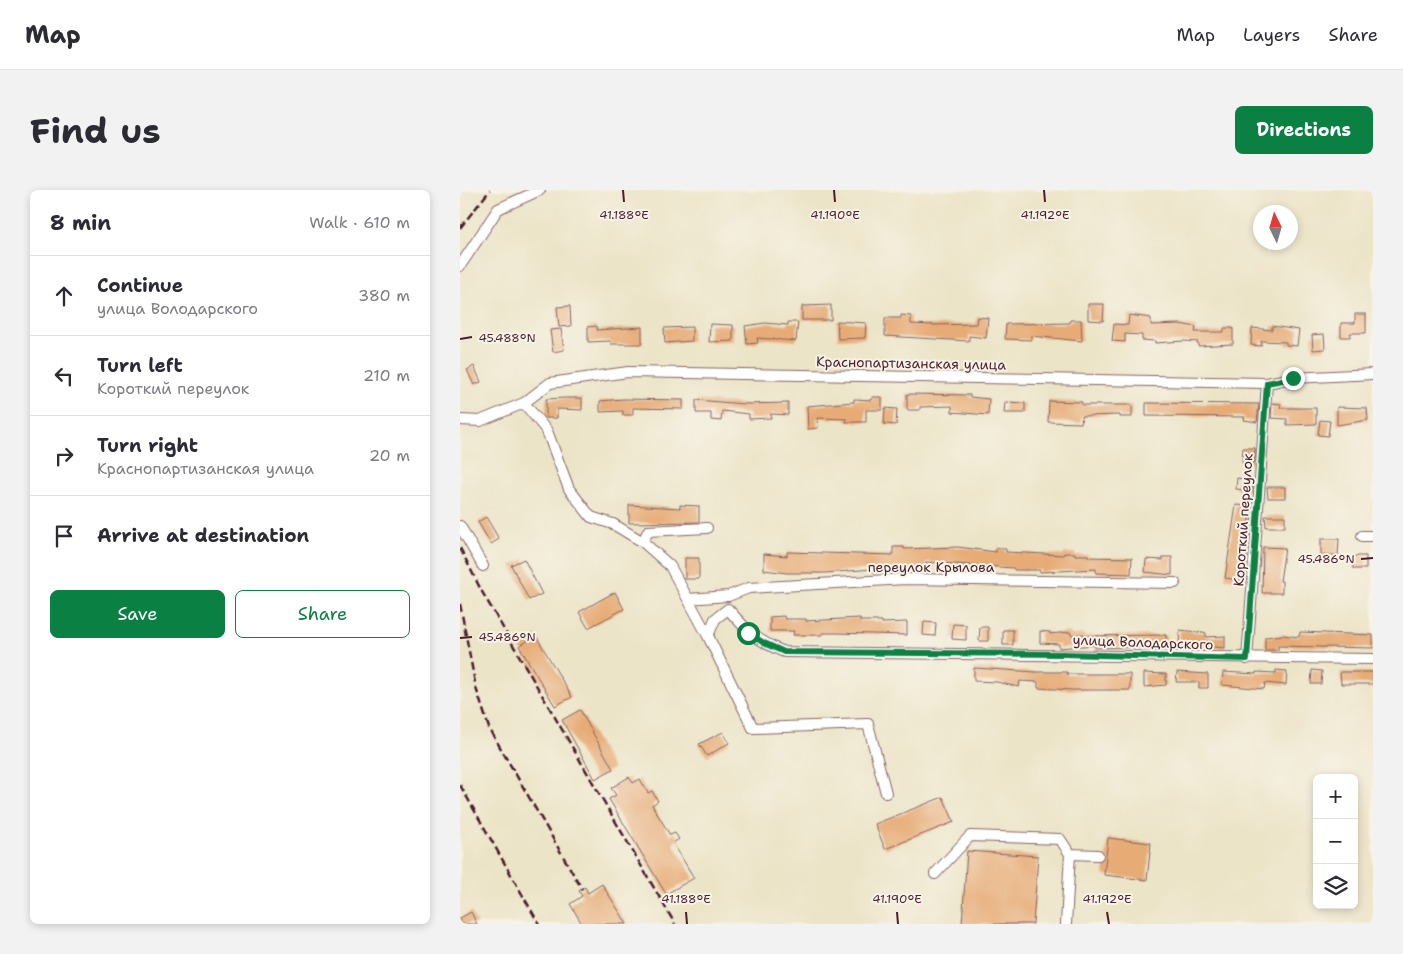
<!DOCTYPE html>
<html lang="en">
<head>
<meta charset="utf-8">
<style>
  :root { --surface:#fff; --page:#f2f2f3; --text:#2b2b33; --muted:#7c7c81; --line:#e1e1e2; --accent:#0b8043 }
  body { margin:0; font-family:"Shantell Sans",sans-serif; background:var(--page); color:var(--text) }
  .controls { position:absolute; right:15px; bottom:15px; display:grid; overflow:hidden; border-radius:8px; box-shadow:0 2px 8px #0003 }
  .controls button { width:45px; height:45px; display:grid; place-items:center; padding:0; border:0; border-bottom:1px solid var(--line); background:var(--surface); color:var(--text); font:25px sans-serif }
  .compass { position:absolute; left:793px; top:15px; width:45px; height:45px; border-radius:50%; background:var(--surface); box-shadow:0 2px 8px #0003; rotate:355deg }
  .stop { position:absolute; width:15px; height:15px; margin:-11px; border:4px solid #0b8043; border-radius:50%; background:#fff }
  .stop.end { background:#0b8043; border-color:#fff; box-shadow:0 1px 5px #0008 }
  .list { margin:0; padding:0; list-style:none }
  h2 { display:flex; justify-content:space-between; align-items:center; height:65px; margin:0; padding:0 20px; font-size:21px }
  h2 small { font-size:16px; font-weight:400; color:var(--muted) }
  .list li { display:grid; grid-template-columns:32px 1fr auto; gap:15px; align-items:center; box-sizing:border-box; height:80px; padding:0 20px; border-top:1px solid var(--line) }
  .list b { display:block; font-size:19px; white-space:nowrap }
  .list p { margin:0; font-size:16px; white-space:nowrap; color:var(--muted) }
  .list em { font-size:16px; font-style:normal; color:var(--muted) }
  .actions { display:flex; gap:10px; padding:15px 20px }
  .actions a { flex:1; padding:11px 0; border:1px solid var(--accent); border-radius:8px; text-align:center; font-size:18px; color:var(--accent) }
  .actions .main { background:var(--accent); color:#fff }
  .icon { flex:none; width:28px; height:28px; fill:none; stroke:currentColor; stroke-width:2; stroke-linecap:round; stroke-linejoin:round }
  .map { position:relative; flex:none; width:913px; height:734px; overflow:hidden; border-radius:8px }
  header { display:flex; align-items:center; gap:30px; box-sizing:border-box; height:70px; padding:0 25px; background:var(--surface); border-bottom:1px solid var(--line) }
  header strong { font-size:24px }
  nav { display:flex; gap:28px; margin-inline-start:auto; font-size:18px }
  .intro { display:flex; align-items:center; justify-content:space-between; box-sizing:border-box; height:120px; padding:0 30px }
  h1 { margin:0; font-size:35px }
  .button { padding:12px 22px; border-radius:8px; background:var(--accent); color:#fff; font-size:18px; font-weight:700 }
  main { display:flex; gap:30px; padding:0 30px }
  aside { flex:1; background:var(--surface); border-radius:8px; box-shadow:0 2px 8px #0003 }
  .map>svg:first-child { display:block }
</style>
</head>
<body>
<header>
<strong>Map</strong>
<nav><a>Map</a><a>Layers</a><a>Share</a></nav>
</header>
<div class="intro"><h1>Find us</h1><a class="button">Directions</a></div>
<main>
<aside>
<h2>8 min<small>Walk · 610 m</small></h2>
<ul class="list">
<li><svg class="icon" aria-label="ahead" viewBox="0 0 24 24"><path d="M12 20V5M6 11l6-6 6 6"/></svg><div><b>Continue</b><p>улица Володарского</p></div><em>380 m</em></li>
<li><svg class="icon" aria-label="left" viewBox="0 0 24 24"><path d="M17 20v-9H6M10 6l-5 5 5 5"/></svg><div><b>Turn left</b><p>Короткий переулок</p></div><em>210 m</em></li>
<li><svg class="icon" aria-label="right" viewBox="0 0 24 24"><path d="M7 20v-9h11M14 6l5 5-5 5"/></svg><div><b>Turn right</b><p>Краснопартизанская улица</p></div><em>20 m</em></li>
<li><svg class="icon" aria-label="arrive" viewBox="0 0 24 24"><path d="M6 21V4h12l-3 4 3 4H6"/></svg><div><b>Arrive at destination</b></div></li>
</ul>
<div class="actions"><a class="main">Save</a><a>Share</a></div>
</aside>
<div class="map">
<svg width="913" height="734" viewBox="0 0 913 734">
  <rect width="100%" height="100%" fill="#f7f3e8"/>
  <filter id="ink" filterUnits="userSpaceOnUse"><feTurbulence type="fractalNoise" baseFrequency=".02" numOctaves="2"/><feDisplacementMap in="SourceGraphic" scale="10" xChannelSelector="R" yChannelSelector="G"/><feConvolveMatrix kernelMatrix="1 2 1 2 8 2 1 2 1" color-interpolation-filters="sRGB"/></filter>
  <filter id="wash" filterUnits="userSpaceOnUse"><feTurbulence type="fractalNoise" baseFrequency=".0096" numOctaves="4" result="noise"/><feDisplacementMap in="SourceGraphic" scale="20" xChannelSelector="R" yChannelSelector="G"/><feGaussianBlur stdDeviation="1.12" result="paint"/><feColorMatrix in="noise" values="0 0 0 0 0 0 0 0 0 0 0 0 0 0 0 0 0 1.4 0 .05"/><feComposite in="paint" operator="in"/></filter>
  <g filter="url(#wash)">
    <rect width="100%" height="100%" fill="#ece4c7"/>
    <g id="blocks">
      <path fill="#e7ab76" d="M628,114H644L643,131L628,130Z
        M371,115V130H342V116Z
        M110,116L111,136L99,137L97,117Z
        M895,124H906V143H890V147H881V133H895Z
        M441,125L451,126V134L475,135L516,134L517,127L528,128L526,148L509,146V151L425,146V128H441Z
        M669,125L691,128V135L720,134L736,137L735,142H764V138H773V154L738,156V152L724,151L695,153V151L682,150V145L665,144V152L652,151L654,134L668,135Z
        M610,130H621L622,151L571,146V150L545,149L546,134L610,133Z
        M377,131L406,133L405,148L378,149Z
        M328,132H338L336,151L297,148L298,153L287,154L285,136L305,133L328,135Z
        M250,134L273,135V151L249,152Z
        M137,136V140L182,137V154H151L150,151L128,152V137Z
        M812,136L839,140L837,156L826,155V152L801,151V156L791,155L792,138L812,140Z
        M232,137V151L205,153L204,138Z
        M101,139L104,160L93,162L90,140Z
        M864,144L865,159L853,160L852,145Z
        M14,176L21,192L14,195L7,180Z
        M447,204L510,205V207L529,209L528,225L492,222V216L460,217V220H447Z
        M412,207H422V220H406V232H386L387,229L357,228L358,238L348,239L347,216L394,212V209L412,210Z
        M105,208H122V220L97,219V228H86V209Z
        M163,209L223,210V219L173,218V225H163V221L140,222V211Z
        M236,210L284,214L328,213V225L311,224V228L289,229V224L262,221L261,231L251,230V223H236Z
        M589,211L622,212V215H672V227H660V225L622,226L621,233L588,232Z
        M545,212L565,213V223H544Z
        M686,213L799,214L797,232L784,230L785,227L686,226Z
        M812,213L821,214L820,218H856V234L827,235V229L811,228Z
        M877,217L907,218L908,230L877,235Z
        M425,218L437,219L436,235L424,234Z
        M860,230L870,231L868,246L858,245Z
        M783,258H795L794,273H782Z
        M777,288L793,291L792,301L776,299Z
        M807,297H825V308H808Z
        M169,315L220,318V315L239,316V332L169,333Z
        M776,315L790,316L785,391L765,388Z
        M805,326H825V337H806Z
        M26,327L39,349L31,354L18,332Z
        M861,349H879L878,365H861Z
        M433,357H444V359L498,357L536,362V358L546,359V362L604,365V363H615V365H628V367L672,368L671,384L636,383V379L580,382V380H554V378L466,372V378L425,379V383L413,382V379L365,383H327L304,380V364L327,366V362L433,365Z
        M803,357L825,358L820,391H822V403H802Z
        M893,366H906V379H893Z
        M703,367H712V385L685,382L686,369L703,370Z
        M225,368H239V389H225Z
        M64,369L82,404L69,410L51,375Z
        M155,402L164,419L128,438L119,422Z
        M324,426L325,429H346V431L400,428V431H422V433L447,432V445L377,443H362V445H333L334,441H310V427Z
        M464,432L476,433L475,446L463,445Z
        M493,434L506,435V450L492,449Z
        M520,437H528V451H519Z
        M543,440H553V455H543Z
        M720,440L746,443V447L765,446V458L719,454Z
        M580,441L590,442V444L610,442L611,445L624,444V446L706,445V457L635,458V455L599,458V454L580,453Z
        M840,442L913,445V458L818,456V460H805V447L823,445L839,447Z
        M76,446L112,507L95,516L59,456Z
        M514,478L576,482H607V484H670V500H612L578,498V492L560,491L559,497L537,492L514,491Z
        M816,480L827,481L826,495L805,493L804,499L762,495L763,482L796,484V482L816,483Z
        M852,480L862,481L861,494H851Z
        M717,482L748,484V498H739V492H716Z
        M880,482H913V494H881Z
        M684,483L706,484V495L684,497Z
        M120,520L153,579L135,589L102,530Z
        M263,542L269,553L247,566L239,554Z
        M169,587L173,593L180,589L188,603L192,601L198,611L192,615L210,645L215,643L219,649L213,653L234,688L206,704L149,609L156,605L151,598Z
        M483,607L494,632L425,659L415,634Z
        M648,648L691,653L687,690L644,685Z
        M507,661L578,666L573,734H502Z
        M142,694L167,734H122L110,714L122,706L119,701L125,697L128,703Z
        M11,722L17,734H0V728Z"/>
    </g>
  </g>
  <g filter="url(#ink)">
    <use href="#blocks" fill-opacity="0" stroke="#836462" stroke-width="1"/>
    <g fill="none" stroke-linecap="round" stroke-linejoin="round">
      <defs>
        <path id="minor" d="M0,76L38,19L80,0
          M64,213L87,241L109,299L131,327L153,334L183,352L210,376L248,446L255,429L268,419C288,442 296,450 324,462L913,469
          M0,230L20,231L64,213L90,193L168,182L807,193L833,188L913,184
          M0,336L23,376
          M902,346H913
          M183,352L188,341L247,338
          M228,409L268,406L289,398L446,389L715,393
          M248,446L293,538L408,534L426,603
          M787,469L807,193
          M475,684L510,646L600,649L610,664
          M606,734L610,664L638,665"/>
      </defs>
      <use href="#minor" stroke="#836462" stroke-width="12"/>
      <use href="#minor" stroke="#fff" stroke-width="10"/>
      <path stroke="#4a1f2b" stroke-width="2.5" stroke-dasharray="8 4" stroke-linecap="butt" d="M0,38L30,0
        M0,358L21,400L215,734
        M0,414L16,498L29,538L122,699
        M0,595L79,734"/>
    </g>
  </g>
  <g fill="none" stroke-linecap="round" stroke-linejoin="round" filter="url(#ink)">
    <path stroke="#0b8043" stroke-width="6" d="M288,443L304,453L324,462L603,464L787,469L807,193L833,188"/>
  </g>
  <path fill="none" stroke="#4a1f2b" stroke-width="2" d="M163,0L164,12M374,0L375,12M584,0L585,12M0,149L12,147M901,369L913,368M0,448L12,447M226,722L227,734M437,722L438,734M647,722L649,734"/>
  <g text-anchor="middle" stroke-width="4" stroke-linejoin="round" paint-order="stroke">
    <g font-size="14" fill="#4a1f2b" stroke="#f7f3e8">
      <text transform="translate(451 173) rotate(1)" y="5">Краснопартизанская улица</text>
      <text transform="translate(783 330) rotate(-86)" y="5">Короткий переулок</text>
      <text x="471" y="382">переулок Крылова</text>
      <text transform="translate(683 452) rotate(2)" y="5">улица Володарского</text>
    </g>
  </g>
  <g font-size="12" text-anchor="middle" fill="#4a1f2b" stroke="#f7f3e8" stroke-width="4" stroke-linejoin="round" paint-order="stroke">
    <text x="164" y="29">41.188°E</text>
    <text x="375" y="29">41.190°E</text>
    <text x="585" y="29">41.192°E</text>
    <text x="47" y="152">45.488°N</text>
    <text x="866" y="373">45.486°N</text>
    <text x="47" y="451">45.486°N</text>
    <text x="226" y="713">41.188°E</text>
    <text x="437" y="713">41.190°E</text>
    <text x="647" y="713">41.192°E</text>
  </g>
</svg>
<div class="controls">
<button>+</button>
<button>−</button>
<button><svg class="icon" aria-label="layers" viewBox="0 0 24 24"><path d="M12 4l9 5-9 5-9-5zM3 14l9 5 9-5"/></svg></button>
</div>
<svg class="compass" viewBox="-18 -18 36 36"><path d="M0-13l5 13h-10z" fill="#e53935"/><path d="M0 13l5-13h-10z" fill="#7c7c81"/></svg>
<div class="stop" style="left:288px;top:443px"></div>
<div class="stop end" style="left:833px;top:188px"></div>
</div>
</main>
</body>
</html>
